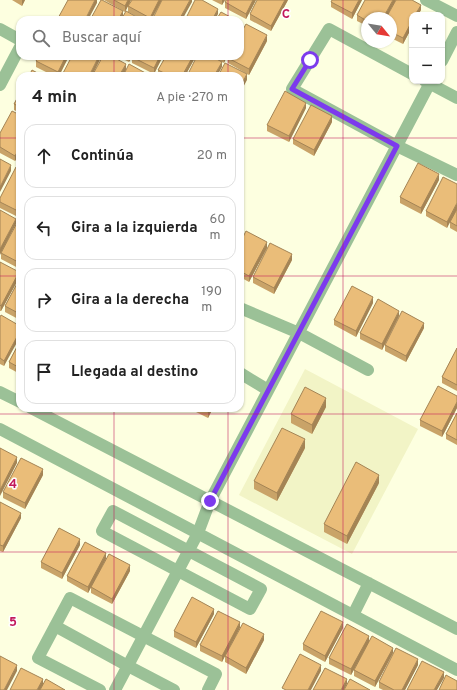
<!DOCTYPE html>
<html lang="es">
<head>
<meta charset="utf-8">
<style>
  :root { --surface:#fff; --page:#f2f2f2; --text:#222; --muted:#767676; --line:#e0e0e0 }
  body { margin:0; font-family:Overpass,sans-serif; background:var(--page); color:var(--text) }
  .controls { position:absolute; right:12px; top:12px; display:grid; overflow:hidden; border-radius:8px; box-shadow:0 1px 3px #0004 }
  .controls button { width:36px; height:36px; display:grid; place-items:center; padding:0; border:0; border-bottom:1px solid var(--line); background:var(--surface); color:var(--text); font:20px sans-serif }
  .compass { position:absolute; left:361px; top:12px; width:36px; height:36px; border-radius:50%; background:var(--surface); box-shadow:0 1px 3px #0004; rotate:120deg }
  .stop { position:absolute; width:12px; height:12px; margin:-9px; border:3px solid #7c3aed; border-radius:50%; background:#fff }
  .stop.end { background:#7c3aed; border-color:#fff; box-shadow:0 1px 4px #0008 }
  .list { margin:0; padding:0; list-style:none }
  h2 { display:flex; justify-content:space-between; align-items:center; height:52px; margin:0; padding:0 16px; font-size:17px }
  h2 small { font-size:13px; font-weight:400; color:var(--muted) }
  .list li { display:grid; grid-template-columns:26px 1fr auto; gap:12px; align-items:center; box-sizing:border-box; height:64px; margin:0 8px 8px; padding:0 8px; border:1px solid var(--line); border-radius:12px }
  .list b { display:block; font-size:15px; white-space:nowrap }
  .list em { font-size:13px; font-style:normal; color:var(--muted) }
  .icon { flex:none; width:22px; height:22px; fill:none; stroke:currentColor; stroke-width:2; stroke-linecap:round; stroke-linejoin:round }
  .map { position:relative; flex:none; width:457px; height:690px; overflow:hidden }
  .search { position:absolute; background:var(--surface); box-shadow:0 1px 3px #0004; left:16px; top:16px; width:228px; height:44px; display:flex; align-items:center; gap:10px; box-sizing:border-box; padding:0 14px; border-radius:12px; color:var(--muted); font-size:15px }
  .panel { position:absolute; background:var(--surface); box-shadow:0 1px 3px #0004; left:16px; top:72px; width:228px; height:340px; border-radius:12px }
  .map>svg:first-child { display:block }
</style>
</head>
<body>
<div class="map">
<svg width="457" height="690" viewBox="0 0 457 690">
  <rect width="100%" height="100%" fill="#fdffe0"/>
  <path fill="#f2f4c6" d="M305,369L418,429L352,554L239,495Z"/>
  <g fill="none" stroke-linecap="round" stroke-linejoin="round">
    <path stroke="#9bc197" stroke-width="12" d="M426,0L457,16
      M0,29L20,40
      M442,61L457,32
      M412,74L329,29L292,89L397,146L457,175
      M425,81L457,98
      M0,85L20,47
      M240,308L299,333L368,370
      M240,373L268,390
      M0,392L20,402
      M31,408L457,629
      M0,429L457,670
      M113,511L261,589L250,609L102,531Z
      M353,615L369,583
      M55,626L128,666L174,690
      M100,690L38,658L70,598L216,674L208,690
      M115,690L198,533L210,501L431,81"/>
  </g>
  <path fill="#c9a368" d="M12,0H25L22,6Z
    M104,0H131L125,12Z
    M132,0H162L151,20H143L128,12V6Z
    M212,0H225L222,5Z
    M256,0L246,19L225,8V2Z
    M288,0L271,31L250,20V14Z
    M362,0L352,19L331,7V2Z
    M421,10L418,15H412V27L403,44L391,38V18Z
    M357,15L367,18V26L357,21Z
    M267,41L249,75L228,63V58Z
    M39,56H69L59,76H54L36,67V61Z
    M117,56H132L129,62Z
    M163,56L154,74L132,63V57Z
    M166,56H196L185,76H158V70Z
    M212,56H227L224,63Z
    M20,93V113L14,110V104Z
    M306,108L289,142L267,131V125Z
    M20,115V153L15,161L0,153V133Z
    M332,122L314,156L293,144V139Z
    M20,169V218L0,208V198Z
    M439,180L421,214L400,203V197Z
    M457,184L447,228L426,216V211Z
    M457,209V232L450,228V222Z
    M20,220V269L1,259V253Z
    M240,243L267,248L249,282L240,277Z
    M292,260L274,294L253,283V277Z
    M0,262L19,278L1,311H0Z
    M20,278V320L5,312V306Z
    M373,303L356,337L334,325V320Z
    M399,316L382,350L360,339V333Z
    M0,317L20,326L4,366L0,364Z
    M424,328L406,362L385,351V345Z
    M20,341V374L9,368V362Z
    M457,348V391L442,383V377Z
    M457,396V408L442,437L420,426V420Z
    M326,407L312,434L291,423V414Z
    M188,408H213L208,418Z
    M457,413V445L446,439V434Z
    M305,448L277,501L254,489V481Z
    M43,475L25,509L3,498V492Z
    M379,483L347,544L324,532V524Z
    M0,502L21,518L3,552L0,551Z
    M80,545L62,579L41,568V562Z
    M106,559L88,593L67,581V576Z
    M130,571L112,604L91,593V587Z
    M214,614L196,648L174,637V631Z
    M240,622L222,662L200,651V645Z
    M343,628L325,662L303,650V644Z
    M264,640L246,674L225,662V656Z
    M369,642L351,675L329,664V658Z
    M393,653L375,687L354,676V670Z
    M418,665L405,690H383L379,688V682Z"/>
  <path fill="#a48455" d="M22,0H25L22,6Z
    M95,0H97V3L88,20H85Z
    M128,0H131L125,12V6Z
    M159,0H162L151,20H150V18Z
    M190,0H192V2L182,20H179Z
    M222,0H225L222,5Z
    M253,0H256L246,19V14Z
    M285,0H288L271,31V26Z
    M359,0H362L352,19V13Z
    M393,0H396L386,18H383Z
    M421,5V10L418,15H415Z
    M218,9V14L215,20H212Z
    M123,11V16L121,20H118Z
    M412,21V27L403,44V38Z
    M242,23V29L240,32V27Z
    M267,35V41L249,75V69Z
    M66,56H69L59,76H58V72Z
    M99,56H101V58L92,76H89Z
    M129,56H132L129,62Z
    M160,56H163L154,74V68Z
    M193,56H196L185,76H182Z
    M224,56H227L224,63Z
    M222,62V67L217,76H214Z
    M126,64V70L123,76H119Z
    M247,74V80L240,93V87Z
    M306,103V108L289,142V136Z
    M332,116V122L314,156V150Z
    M20,147V153L15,161V156Z
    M11,165V171L0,192V187Z
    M439,174V180L421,214V208Z
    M457,203V209L447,228V222Z
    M16,219V224L0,255V249Z
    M242,229V235L240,238V232Z
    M267,242V248L249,282V276Z
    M292,254V260L274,294V288Z
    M19,272V278L1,311V306Z
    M373,297V303L356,337V331Z
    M399,311V316L382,350V344Z
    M424,323V328L406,362V356Z
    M20,331V337L4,366V361Z
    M326,398V407L312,434V425Z
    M457,402V408L442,437V431Z
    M210,408H213L208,418V412Z
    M305,439V448L277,501V493Z
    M17,457V463L0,496V490Z
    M43,469V475L25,509V503Z
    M379,475V483L347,544V536Z
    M21,513V518L3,552V546Z
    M80,539V545L62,579V573Z
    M106,553V559L88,593V587Z
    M130,565V571L112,604V599Z
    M214,609V614L196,648V642Z
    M240,622V628L222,662V656Z
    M343,622V628L325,662V656Z
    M264,634V640L246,674V668Z
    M369,636V642L351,675V669Z
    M393,648V653L375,687V681Z
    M418,659V665L405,690H402Z
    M17,665V671L7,690H4Z
    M321,665V671L311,690H308Z
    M444,672V678L437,690H434Z
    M43,679V685L40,690H37Z
    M347,679V684L344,690H341Z"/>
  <path fill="#eabd79" stroke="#a48455" d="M68,0H95L85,20H57Z
    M101,0H102L123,11L118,20H90Z
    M114,0H128L125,6Z
    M132,0H159L150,18L128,6Z
    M162,0H190L179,20H156L153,18Z
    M195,0H202L218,9L212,20H185Z
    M226,0H253L246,14L225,2Z
    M257,0H285L271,26L250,14Z
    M332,0H359L352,13L331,2Z
    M365,0H393L383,18H367V21L357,15Z
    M396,0H412L421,5L415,15H412V21L403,38L391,32V18H386Z
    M126,11L142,20H121Z
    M221,12L236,20H216Z
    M246,24L267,35L249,69L228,58L229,56H240V35Z
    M39,56H66L58,72L36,61Z
    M72,56H99L89,76H65L62,75Z
    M103,56H111L126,64L119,76H92Z
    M133,56H160L154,68L132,57Z
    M166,56H193L182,76H170L158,70Z
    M197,56H211L222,62L214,76H187Z
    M225,63L247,74L240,87V76H218Z
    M129,64L151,76H123Z
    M32,70L43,76H29Z
    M285,91L306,103L289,136L267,125Z
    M20,93V107L14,104Z
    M311,105L332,116L314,150L293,139Z
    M12,111L20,115V147L15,156L0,147V133Z
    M0,159L11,165L0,187Z
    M418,163L439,174L421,208L400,197Z
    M16,167L20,169V212L0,202V198Z
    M443,177L457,184V203L447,222L426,211Z
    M457,209V226L450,222Z
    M0,210L16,219L0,249Z
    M19,219L20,220V263L1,253Z
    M246,231L267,242L249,276L240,271V243Z
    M270,243L292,254L274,288L253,277Z
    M0,262L19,272L1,306L0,305Z
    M20,278V314L5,306Z
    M352,286L373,297L356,331L334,320Z
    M378,299L399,311L382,344L360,333Z
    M402,311L424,323L406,356L385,345Z
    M1,315L20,326V331L4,361L0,358V317Z
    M20,341V368L9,362Z
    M457,348V385L442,377Z
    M438,386L457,396V402L442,431L420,420Z
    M305,387L326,398L312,425L291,414Z
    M200,408H210L208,412Z
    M457,413V440L446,434Z
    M282,428L305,439L277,493L254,481Z
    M0,448L17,457L0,490Z
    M21,458L43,469L25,503L3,492Z
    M356,462L379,475L347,536L324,524Z
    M0,502L21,513L3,546L0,545Z
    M59,528L80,539L62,573L41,562Z
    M85,542L106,553L88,587L67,576Z
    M109,554L130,565L112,599L91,587Z
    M192,597L214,609L196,642L174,631Z
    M218,611L240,622L222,656L200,645Z
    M321,611L343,622L325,656L303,644Z
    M243,623L264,634L246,668L225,656Z
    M347,624L369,636L351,669L329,658Z
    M372,636L393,648L375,681L354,670Z
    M396,648L418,659L402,690H394L379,682Z
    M300,654L321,665L308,690H286L282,688Z
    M0,656L17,665L4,690H0Z
    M422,661L444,672L434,690H407Z
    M21,668L43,679L37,690H10Z
    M325,668L347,679L341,690H313Z
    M446,675L457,681V690H439Z
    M46,679L65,690H40Z
    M350,679L370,690H344Z"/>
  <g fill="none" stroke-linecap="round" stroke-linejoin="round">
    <path stroke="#7c3aed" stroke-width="5" d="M210,501L397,146L292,89L310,60"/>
  </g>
  <path fill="none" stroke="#c2185b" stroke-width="1" stroke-opacity="0.55" d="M114,0V20M228,0V20M343,0V690M114,56V76M228,56V76M0,138H20M240,138H457M0,276H20M240,276H457M114,408V690M228,408V690M0,414H457M0,552H457"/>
  <g font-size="13" text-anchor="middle" font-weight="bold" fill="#c2185b" stroke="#fff" stroke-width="3" stroke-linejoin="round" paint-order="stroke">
    <text x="286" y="18">C</text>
    <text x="13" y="488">4</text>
    <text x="13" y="626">5</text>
  </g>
</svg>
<div class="controls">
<button>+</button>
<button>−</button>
</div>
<svg class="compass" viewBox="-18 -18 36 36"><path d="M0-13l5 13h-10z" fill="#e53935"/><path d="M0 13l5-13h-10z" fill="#767676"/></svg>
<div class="stop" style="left:310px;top:60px"></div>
<div class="stop end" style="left:210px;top:501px"></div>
<div class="search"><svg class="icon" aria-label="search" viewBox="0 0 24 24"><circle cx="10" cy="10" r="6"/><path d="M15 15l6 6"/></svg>Buscar aquí</div>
<section class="panel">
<h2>4 min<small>A pie · 270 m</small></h2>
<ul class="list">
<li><svg class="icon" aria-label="ahead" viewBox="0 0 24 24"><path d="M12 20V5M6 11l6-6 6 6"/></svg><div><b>Continúa</b></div><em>20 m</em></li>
<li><svg class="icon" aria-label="left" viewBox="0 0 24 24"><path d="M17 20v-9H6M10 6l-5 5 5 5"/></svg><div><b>Gira a la izquierda</b></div><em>60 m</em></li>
<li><svg class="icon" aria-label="right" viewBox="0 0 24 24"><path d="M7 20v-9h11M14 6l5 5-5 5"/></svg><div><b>Gira a la derecha</b></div><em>190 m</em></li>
<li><svg class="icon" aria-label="arrive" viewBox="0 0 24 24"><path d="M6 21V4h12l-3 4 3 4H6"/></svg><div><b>Llegada al destino</b></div></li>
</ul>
</section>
</div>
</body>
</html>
